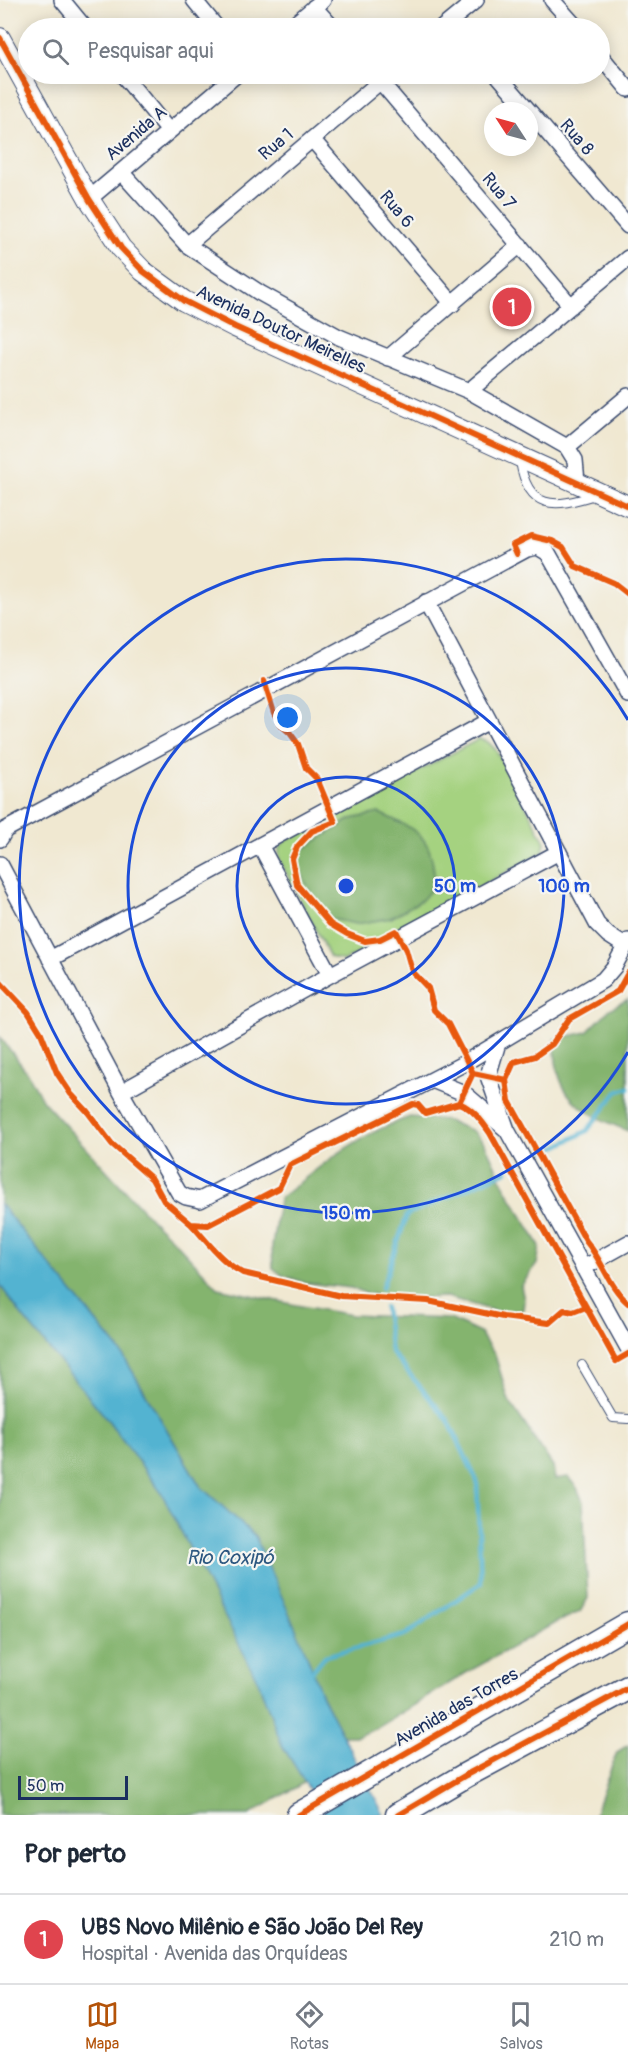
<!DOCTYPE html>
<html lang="pt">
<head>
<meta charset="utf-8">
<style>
  :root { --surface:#fff; --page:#f2f2f3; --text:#1f2937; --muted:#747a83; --line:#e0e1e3; --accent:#b45309 }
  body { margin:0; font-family:Pangolin,sans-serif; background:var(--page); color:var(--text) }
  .compass { position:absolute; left:484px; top:102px; width:54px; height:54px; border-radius:50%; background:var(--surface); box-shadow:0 3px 15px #0003; rotate:306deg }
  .scale { position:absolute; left:18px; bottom:15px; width:110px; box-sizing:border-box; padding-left:6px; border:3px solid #1b2f5e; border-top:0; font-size:16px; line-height:21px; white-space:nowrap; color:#1b2f5e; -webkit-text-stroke:4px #f6f6f2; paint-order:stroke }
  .you { position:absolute; left:288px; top:718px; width:21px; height:21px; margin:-15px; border:4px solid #fff; border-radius:50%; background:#1a73e8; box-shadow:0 0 0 9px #1a73e833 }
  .badge { display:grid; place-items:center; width:39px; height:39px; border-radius:50%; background:var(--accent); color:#fff; font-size:20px; font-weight:700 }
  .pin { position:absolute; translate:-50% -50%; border:3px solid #fff; box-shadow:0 2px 6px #0006 }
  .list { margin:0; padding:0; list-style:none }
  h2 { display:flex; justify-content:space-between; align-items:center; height:78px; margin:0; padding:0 24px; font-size:26px }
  h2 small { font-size:20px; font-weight:400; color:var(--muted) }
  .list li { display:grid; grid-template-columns:39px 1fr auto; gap:18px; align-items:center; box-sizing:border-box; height:90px; padding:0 24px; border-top:2px solid var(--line) }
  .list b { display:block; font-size:22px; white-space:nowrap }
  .list p { margin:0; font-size:20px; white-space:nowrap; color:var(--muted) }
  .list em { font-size:20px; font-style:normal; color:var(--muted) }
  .icon { flex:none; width:33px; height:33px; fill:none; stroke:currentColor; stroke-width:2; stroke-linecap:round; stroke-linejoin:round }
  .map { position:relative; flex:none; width:628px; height:1815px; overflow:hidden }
  .search { position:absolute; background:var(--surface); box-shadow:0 3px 15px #0003; left:18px; right:18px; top:18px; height:66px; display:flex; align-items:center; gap:15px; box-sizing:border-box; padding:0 21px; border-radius:33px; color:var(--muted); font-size:22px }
  .sheet { height:168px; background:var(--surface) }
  nav { display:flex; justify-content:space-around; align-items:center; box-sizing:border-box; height:84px; border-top:2px solid var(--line); background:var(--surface); font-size:16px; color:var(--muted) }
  nav a { display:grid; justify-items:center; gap:3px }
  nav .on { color:var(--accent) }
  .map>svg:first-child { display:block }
</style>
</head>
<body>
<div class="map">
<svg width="628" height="1815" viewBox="0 0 628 1815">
  <rect width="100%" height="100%" fill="#f6f6f2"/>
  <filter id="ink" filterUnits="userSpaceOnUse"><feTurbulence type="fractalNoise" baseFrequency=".0167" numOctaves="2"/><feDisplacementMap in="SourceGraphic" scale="12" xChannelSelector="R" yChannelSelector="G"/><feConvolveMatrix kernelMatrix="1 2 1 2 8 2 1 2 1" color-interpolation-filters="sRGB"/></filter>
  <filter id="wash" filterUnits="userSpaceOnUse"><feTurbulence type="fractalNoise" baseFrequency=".008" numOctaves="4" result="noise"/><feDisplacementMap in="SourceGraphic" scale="24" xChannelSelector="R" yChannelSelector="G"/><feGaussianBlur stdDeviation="1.35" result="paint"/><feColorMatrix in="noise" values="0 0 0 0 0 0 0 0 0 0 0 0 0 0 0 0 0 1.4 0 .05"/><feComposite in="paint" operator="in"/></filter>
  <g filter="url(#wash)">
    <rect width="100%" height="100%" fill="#f0e8d1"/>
    <path fill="#a5d280" stroke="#60806f" stroke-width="1.5" d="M479,739L488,742L496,750L545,842L543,852L344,961L330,957L279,859V848L285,841Z"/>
    <path fill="#84b46e" stroke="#507266" stroke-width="1.5" d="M379,813C422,832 432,836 435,885L422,900L391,918L356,924L332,919L317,904L296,864L295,854L351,819Z
      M628,999V1131C579,1111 553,1097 555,1039L587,1032L610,1009Z
      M0,1037L29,1075L43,1101L154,1222L179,1246L218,1288L296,1305L351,1315L450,1319L480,1333L495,1355L509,1401L553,1466L555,1479L568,1477L577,1488L583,1502L588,1598L580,1612L557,1622L466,1673L377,1728L357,1736H343L322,1696L255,1536L200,1486L121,1352L0,1204Z
      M410,1117L445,1120L473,1131L485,1144L506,1189L540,1246L537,1264L521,1286L524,1300L523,1310L502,1313L447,1297L418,1298L368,1294L351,1288L306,1283L282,1275L273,1268L272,1247L279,1199C323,1164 356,1135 410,1117Z
      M0,1285L23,1317L108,1420L161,1492L258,1681L282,1745L305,1782L249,1815H0Z
      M628,1745V1815H594L617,1752Z"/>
    <path fill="#53b3d1" stroke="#377198" stroke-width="1.5" d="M0,1204L121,1352L200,1486L255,1536L303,1645L322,1696L384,1815H325L282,1745L258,1681L161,1492L108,1420L23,1317L0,1285Z"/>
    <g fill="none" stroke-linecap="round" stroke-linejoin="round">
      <path stroke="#53b3d1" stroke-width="4.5" d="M546,1152L587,1131L617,1092L628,1088
        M382,1288L407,1215L507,1171
        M310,1674L325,1656L405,1635L481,1583L477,1481L448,1420L391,1352L385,1308"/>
    </g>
  </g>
  <g filter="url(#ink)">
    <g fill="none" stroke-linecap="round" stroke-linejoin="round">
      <defs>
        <path id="service" d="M520,461C528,511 554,508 595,495
          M582,1365L613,1418L628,1419"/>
        <path id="minor" d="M62,0L85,28
          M194,0L217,28
          M552,0L577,28
          M314,7L333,28
          M290,28L323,0
          M442,28L476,0
          M600,55L628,89
          M122,74L169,131
          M374,74L571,306
          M497,74L628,226
          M312,139L453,304
          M121,172L187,245L260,293L339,337L469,391L567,447L575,460L577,482
          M89,199L237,74
          M187,245L389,74
          M388,358L520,245
          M469,391L628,258
          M567,447L628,396
          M426,602L597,924L608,935L625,946
          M0,839L5,830L527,549L538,547L548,553L628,695
          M260,845L330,975
          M0,864L121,1092L179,1193L186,1197L200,1200L461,1065L603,980L614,967L628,941
          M50,959L489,721
          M432,1080L464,1093L507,1130L488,1076L498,1043
          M121,1092L330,975L559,852
          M507,1130L628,1348
          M583,1268L628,1243"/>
        <path id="tertiary" d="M0,38L89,199L121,248L143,271L184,301L235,327L628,506"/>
        <path id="primary" d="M299,1815L628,1624
          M398,1815L466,1775L628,1688"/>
      </defs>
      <use href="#service" stroke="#3b4b6f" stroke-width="10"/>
      <use href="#minor" stroke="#3b4b6f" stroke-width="18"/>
      <use href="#tertiary" stroke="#3b4b6f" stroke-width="22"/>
      <use href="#primary" stroke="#3b4b6f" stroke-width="27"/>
      <use href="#service" stroke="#fff" stroke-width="8"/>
      <use href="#minor" stroke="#fff" stroke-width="15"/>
      <use href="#tertiary" stroke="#fff" stroke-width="20"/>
      <use href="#primary" stroke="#fff" stroke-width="24"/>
      <defs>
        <path id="cycleway" d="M0,38L89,199L121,248L143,271L184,301L235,327L628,506
          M517,554L513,545L531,536L552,541L563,547L575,566L614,583L628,594
          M264,681L274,713L282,726L290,733L298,744L306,768L317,779L335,822L312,831L297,847L292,859L297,885L330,924L347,934L365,941L380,939L396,931L406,950L412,971L428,988L434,1010L448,1024L473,1073L506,1080L509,1101L586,1241C602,1260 609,1287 628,1303
          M0,982L28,1012L41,1033L57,1073L71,1094L87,1111L112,1144L152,1179L164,1201L191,1224L208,1225L279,1188L290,1165L413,1104L418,1105L425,1113L459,1103L473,1073
          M506,1080L514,1062L535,1056L552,1044L569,1019L618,991L628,973
          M459,1103C473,1109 481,1120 490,1133L616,1361L628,1354
          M191,1224C208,1242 221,1262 243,1273L341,1296L428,1301L503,1317L549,1323L564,1310L573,1312L586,1307
          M299,1815L628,1624
          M398,1815L466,1775L628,1688"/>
      </defs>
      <use href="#cycleway" stroke="#f6f6f2" stroke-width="10"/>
      <use href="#cycleway" stroke="#e8590c" stroke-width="6"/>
    </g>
  </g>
  <g fill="none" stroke="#1d4ed8" stroke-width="3">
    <circle cx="346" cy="886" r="109"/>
    <circle cx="346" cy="886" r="218"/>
    <path d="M628 1052A327 327 0 1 1 628 720"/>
  </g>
  <g text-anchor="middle" stroke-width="4.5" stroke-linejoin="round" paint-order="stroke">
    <g font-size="18" fill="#1b2f5e" stroke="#f6f6f2">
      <text transform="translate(136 133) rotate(-40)" y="6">Avenida A</text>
      <text transform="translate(577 137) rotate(49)" y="6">Rua 8</text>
      <text transform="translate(276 144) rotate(-40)" y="6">Rua 1</text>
      <text transform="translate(499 191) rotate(50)" y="6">Rua 7</text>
      <text transform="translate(397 209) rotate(50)" y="6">Rua 6</text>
      <text transform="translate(281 329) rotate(25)" y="6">Avenida Doutor Meirelles</text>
      <text transform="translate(456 1707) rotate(-30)" y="6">Avenida das Torres</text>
    </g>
    <g font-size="20" font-style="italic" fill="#2c5780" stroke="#f6f6f2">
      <text x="230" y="1564">Rio Coxipó</text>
    </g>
  </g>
  <circle cx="346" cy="886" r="9" fill="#1d4ed8" stroke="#f6f6f2" stroke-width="3"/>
  <g font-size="18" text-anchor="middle" font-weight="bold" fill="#1d4ed8" stroke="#f6f6f2" stroke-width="4.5" stroke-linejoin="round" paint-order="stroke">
    <text x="455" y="892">50 m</text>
    <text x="564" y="892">100 m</text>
    <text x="346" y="1219">150 m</text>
  </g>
</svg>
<svg class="compass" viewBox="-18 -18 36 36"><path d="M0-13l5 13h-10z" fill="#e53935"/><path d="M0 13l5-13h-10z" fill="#747a83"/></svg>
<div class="scale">50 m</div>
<div class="you"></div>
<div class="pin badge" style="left:512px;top:307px;background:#e0444e">1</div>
<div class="search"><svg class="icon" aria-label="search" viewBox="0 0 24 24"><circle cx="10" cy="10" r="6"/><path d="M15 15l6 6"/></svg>Pesquisar aqui</div>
</div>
<section class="sheet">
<h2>Por perto<small></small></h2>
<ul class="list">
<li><span class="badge" style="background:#e0444e">1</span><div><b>UBS Novo Milênio e São João Del Rey</b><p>Hospital · Avenida das Orquídeas</p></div><em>210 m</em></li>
</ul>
</section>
<nav>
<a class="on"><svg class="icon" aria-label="map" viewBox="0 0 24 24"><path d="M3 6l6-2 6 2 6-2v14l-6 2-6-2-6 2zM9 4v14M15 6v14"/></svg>Mapa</a>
<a><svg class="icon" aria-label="directions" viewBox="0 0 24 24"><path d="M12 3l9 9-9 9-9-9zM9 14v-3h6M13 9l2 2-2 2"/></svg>Rotas</a>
<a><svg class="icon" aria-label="saved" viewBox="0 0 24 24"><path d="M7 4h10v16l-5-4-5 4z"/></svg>Salvos</a>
</nav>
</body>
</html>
